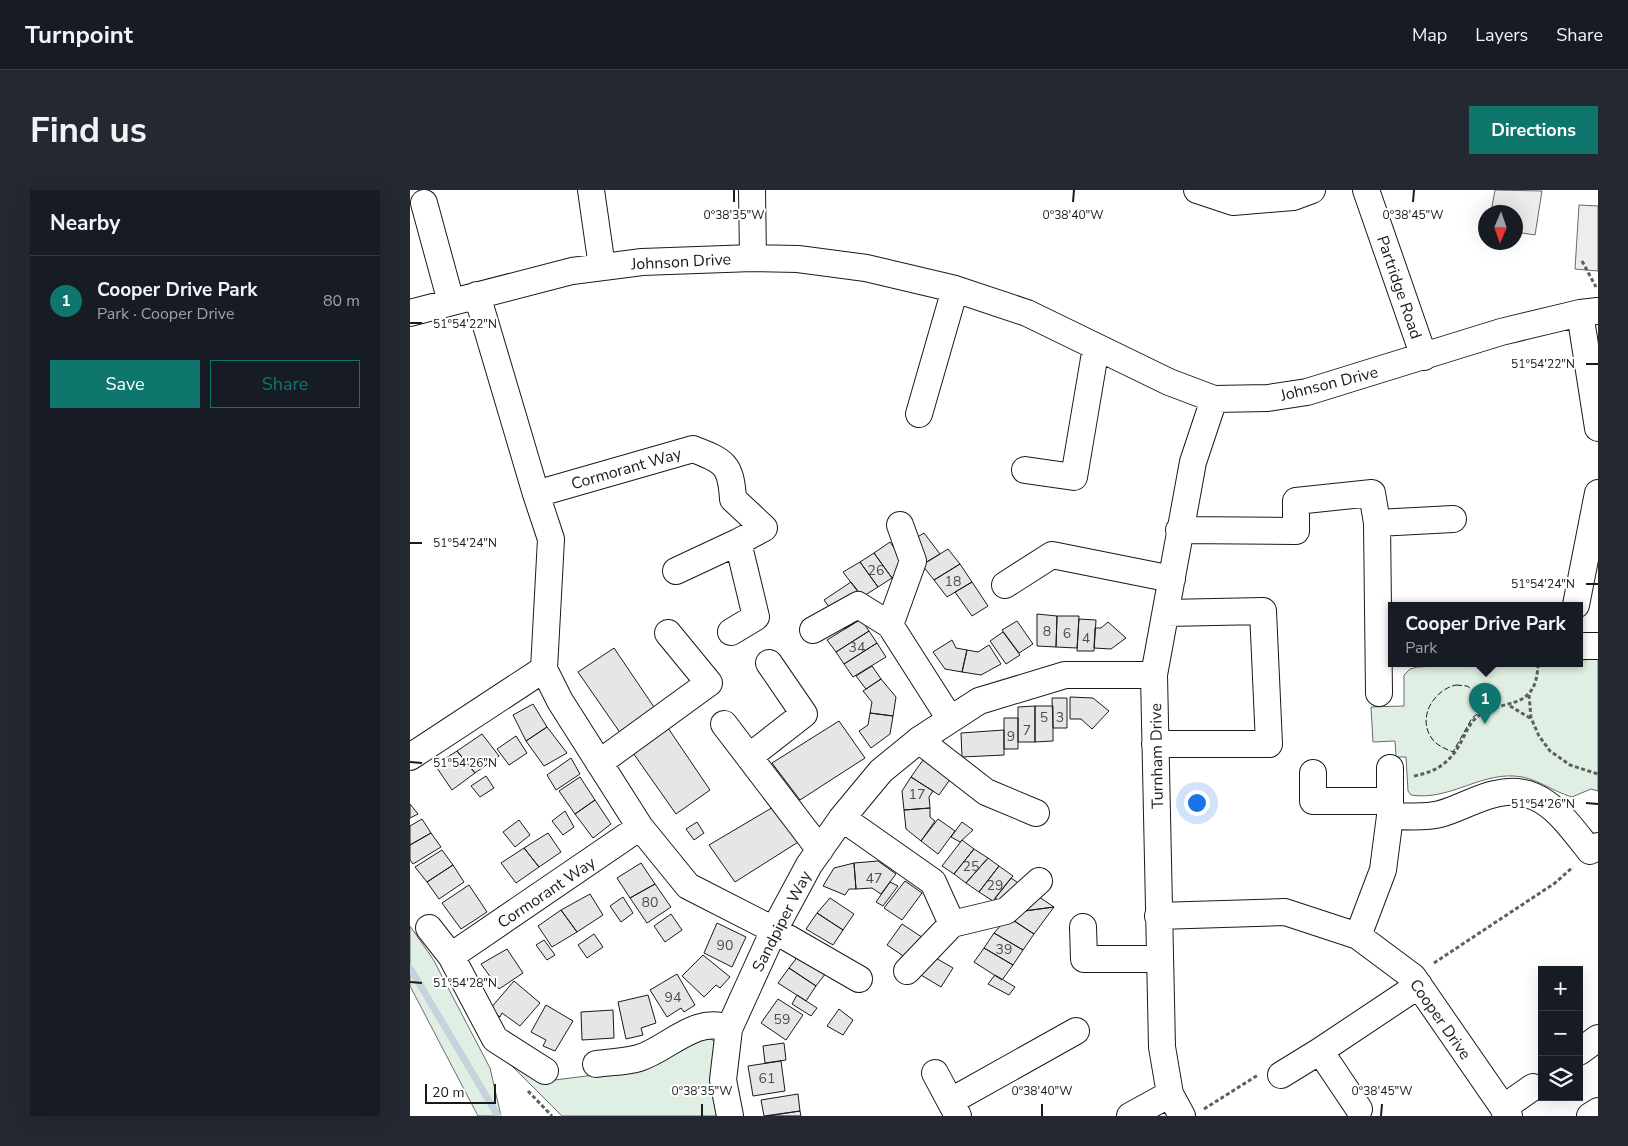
<!DOCTYPE html>
<html lang="en">
<head>
<meta charset="utf-8">
<style>
  :root { --surface:#171b24; --page:#242831; --text:#f1f3f6; --muted:#9ea1a6; --line:#363941; --accent:#0f766e }
  body { margin:0; font-family:"Nunito Sans",sans-serif; background:var(--page); color:var(--text) }
  .controls { position:absolute; right:15px; bottom:15px; display:grid; overflow:hidden; border-radius:0px; box-shadow:0 5px 20px #0002 }
  .controls button { width:45px; height:45px; display:grid; place-items:center; padding:0; border:0; border-bottom:1px solid var(--line); background:var(--surface); color:var(--text); font:25px sans-serif }
  .compass { position:absolute; left:1068px; top:15px; width:45px; height:45px; border-radius:50%; background:var(--surface); box-shadow:0 5px 20px #0002; rotate:182deg }
  .scale { position:absolute; left:15px; bottom:12px; width:71px; box-sizing:border-box; padding-left:5px; border:2px solid #1a1a1a; border-top:0; font-size:14px; line-height:18px; white-space:nowrap; color:#1a1a1a; -webkit-text-stroke:4px #fff; paint-order:stroke }
  .you { position:absolute; left:786px; top:612px; width:18px; height:18px; margin:-12px; border:4px solid #fff; border-radius:50%; background:#1a73e8; box-shadow:0 0 0 8px #1a73e833 }
  .badge { display:grid; place-items:center; width:32px; height:32px; border-radius:50%; background:var(--accent); color:#fff; font-size:16px; font-weight:700 }
  .pin { position:absolute; translate:-50% -41px; filter:drop-shadow(0 1px 2px #0008) }
  .pin::after { content:''; position:absolute; top:26px; width:18px; height:15px; background:inherit; clip-path:polygon(0 0,100% 0,50% 100%) }
  .popup { position:absolute; left:978px; top:412px; width:195px; height:65px; box-sizing:border-box; display:grid; place-content:center; border-radius:0px; background:var(--surface); filter:drop-shadow(0 1px 4px #0005); font-size:16px; white-space:nowrap; color:var(--muted) }
  .popup b { font-size:19px; color:var(--text) }
  .popup::after { content:''; position:absolute; left:50%; top:100%; margin-left:-10px; border:10px solid transparent; border-top-color:var(--surface) }
  .list { margin:0; padding:0; list-style:none }
  h2 { display:flex; justify-content:space-between; align-items:center; height:65px; margin:0; padding:0 20px; font-size:21px }
  h2 small { font-size:16px; font-weight:400; color:var(--muted) }
  .list li { display:grid; grid-template-columns:32px 1fr auto; gap:15px; align-items:center; box-sizing:border-box; height:90px; padding:0 20px; border-top:1px solid var(--line) }
  .list b { display:block; font-size:19px; white-space:nowrap }
  .list p { margin:0; font-size:16px; white-space:nowrap; color:var(--muted) }
  .list em { font-size:16px; font-style:normal; color:var(--muted) }
  .actions { display:flex; gap:10px; padding:15px 20px }
  .actions a { flex:1; padding:11px 0; border:1px solid var(--accent); border-radius:0px; text-align:center; font-size:18px; color:var(--accent) }
  .actions .main { background:var(--accent); color:#fff }
  .icon { flex:none; width:28px; height:28px; fill:none; stroke:currentColor; stroke-width:2; stroke-linecap:round; stroke-linejoin:round }
  .map { position:relative; flex:none; width:1188px; height:926px; overflow:hidden; border-radius:0px }
  header { display:flex; align-items:center; gap:30px; box-sizing:border-box; height:70px; padding:0 25px; background:var(--surface); border-bottom:1px solid var(--line) }
  header strong { font-size:24px }
  nav { display:flex; gap:28px; margin-inline-start:auto; font-size:18px }
  .intro { display:flex; align-items:center; justify-content:space-between; box-sizing:border-box; height:120px; padding:0 30px }
  h1 { margin:0; font-size:35px }
  .button { padding:12px 22px; border-radius:0px; background:var(--accent); color:#fff; font-size:18px; font-weight:700 }
  main { display:flex; gap:30px; padding:0 30px }
  aside { flex:1; background:var(--surface); border-radius:0px; box-shadow:0 5px 20px #0002 }
  .map>svg:first-child { display:block }
</style>
</head>
<body>
<header>
<strong>Turnpoint</strong>
<nav><a>Map</a><a>Layers</a><a>Share</a></nav>
</header>
<div class="intro"><h1>Find us</h1><a class="button">Directions</a></div>
<main>
<aside>
<h2>Nearby<small></small></h2>
<ul class="list">
<li><span class="badge">1</span><div><b>Cooper Drive Park</b><p>Park · Cooper Drive</p></div><em>80 m</em></li>
</ul>
<div class="actions"><a class="main">Save</a><a>Share</a></div>
</aside>
<div class="map">
<svg width="1188" height="926" viewBox="0 0 1188 926">
  <rect width="100%" height="100%" fill="#fff"/>
  <path fill="#e0efe3" stroke="#6a6a6a" d="M1188,469V601L1181,599L1162,607C1141,601 1126,587 1104,586C1068,584 1038,611 1001,605L998,601L996,567H986L985,551L963,552L961,517L994,516V485L1000,479L1007,477L1091,473H1169V470Z
    M0,736L23,769L80,878L91,926H68L0,796Z
    M295,846L306,852L308,926H152L83,857L137,891L184,885Z"/>
  <path fill="#ededed" stroke="#6a6a6a" d="M1085,0L1132,1L1125,45L1106,42V22H1081Z
    M1169,15L1188,16V81L1165,79Z"/>
  <g fill="none" stroke-linecap="round" stroke-linejoin="round">
    <path stroke="#c6d2dc" stroke-width="7" d="M0,778L88,926"/>
  </g>
  <path fill="#e6e6e6" stroke="#1a1a1a" d="M514,343L530,364L515,373L486,360Z
    M480,352L498,378L482,388L464,363Z
    M538,359L550,374L524,390L512,375Z
    M464,363L482,388L468,397L450,372Z
    M450,372L468,397L452,407L433,382Z
    M550,374L562,392L537,407L524,390Z
    M441,392L452,406L451,429L435,439L414,410Z
    M562,392L578,416L562,426L545,402Z
    M627,424L647,426L646,457L627,456Z
    M647,426H669L667,458L646,457Z
    M451,429L459,441L426,462L417,450Z
    M669,429L686,430L684,461H667Z
    M607,431L623,454L609,463L592,440Z
    M698,432L716,448L701,459L684,458L685,438H691Z
    M459,441L467,453L434,474L426,462Z
    M593,442L610,465L596,474L580,451Z
    M542,450L546,458L557,460L552,482L535,479L523,462Z
    M467,453L476,467L443,487L434,474Z
    M579,455L591,474L571,485L552,482L557,460L568,462Z
    M204,458L246,520L211,544L168,482Z
    M462,476L471,489L456,499L446,486Z
    M471,489L486,507L483,526L460,523L462,512L453,501Z
    M660,507L683,508L699,521L682,539L671,529H660Z
    M642,508H657V538H643Z
    M123,514L137,537L116,551L103,525Z
    M625,516H643V551L625,552Z
    M625,516V552H608V517Z
    M460,523L483,526L480,544L461,558L449,541L458,535Z
    M594,528H608V559H594Z
    M429,531L455,568L390,610L362,573Z
    M256,535L300,600L266,624L221,560Z
    M137,537L157,563L134,576L116,551Z
    M594,540V565L552,567L551,543Z
    M72,544L89,566L65,583L47,561Z
    M106,546L117,563L99,575L87,559Z
    M47,561L65,583L42,600L25,575Z
    M161,568L170,584L146,600L137,585Z
    M513,570L541,588L529,605L501,587Z
    M76,586L84,598L70,607L61,596Z
    M170,587L185,610L165,624L149,601Z
    M501,587L523,601L519,607L520,618L494,620L492,601Z
    M185,610L201,634L183,648L165,624Z
    M370,613L393,649L325,692L299,655Z
    M0,614L8,624L0,628Z
    M520,618V627L525,631L511,651L496,639L494,620Z
    M155,621L164,637L153,645L142,631Z
    M12,629L21,643L0,655V636Z
    M528,629L545,641L528,664L511,651Z
    M109,630L120,645L105,657L93,642Z
    M287,632L294,643L284,650L276,639Z
    M552,632L563,640L550,652L541,647Z
    M21,643L31,657L3,674L0,670V655Z
    M138,643L151,662L129,677L114,658Z
    M552,650L564,659L544,684L532,676Z
    M114,658L129,677L106,693L91,673Z
    M564,659L578,668L556,693L544,684Z
    M32,660L43,675L17,692L5,677Z
    M578,668L589,676L569,702L556,693Z
    M468,671L486,684L471,704L462,698L446,699L444,673Z
    M231,673L245,694L220,708L207,688Z
    M444,673L446,699H439L435,705L413,696L424,678Z
    M43,675L54,692L29,709L17,692Z
    M589,676L603,686L583,711L569,702Z
    M601,688L644,717L607,722L585,708Z
    M495,691L512,703L492,730L474,718Z
    M480,692L488,696L473,716L466,712Z
    M245,694L261,717L237,733L220,708Z
    M59,695L77,722L51,739L32,713Z
    M180,704L193,725L167,742L151,720Z
    M213,707L223,723L211,732L200,716Z
    M420,708L444,724L433,740L407,723Z
    M644,717L624,744L603,730L607,722Z
    M151,720L167,742L142,757L128,736Z
    M407,723L433,740L423,755L396,739Z
    M261,724L272,740L255,752L244,736Z
    M598,727L624,744L613,760L584,743Z
    M307,733L336,747L322,777L294,763Z
    M492,734L530,759L514,780L477,755Z
    M584,743L613,760L603,775L574,758Z
    M184,744L193,757L177,768L168,755Z
    M134,750L145,765L137,770L126,755Z
    M574,758L603,775L592,790L564,772Z
    M97,759L113,783L89,799L71,774Z
    M392,761L419,779L406,796L379,778Z
    M293,765L320,787L310,798L306,795L294,807L272,786Z
    M524,767L543,778L531,797L511,785Z
    M379,778L406,796L396,811L368,793Z
    M267,784L285,815L274,822L271,818L257,827L240,800Z
    M585,785L605,797L599,805L578,794Z
    M104,791L130,813L110,836L92,823L90,827L80,819Z
    M238,805L246,833L231,838L233,845L216,849L208,812Z
    M387,805L407,818L401,826L382,814Z
    M368,809L393,825L376,850L351,833Z
    M136,815L163,831L145,861L133,856L136,850L121,842Z
    M429,819L443,830L433,845L417,836Z
    M203,820L204,848L172,850L171,822Z
    M374,853L376,870L355,873L353,856Z
    M371,871L375,901L343,906L338,876Z
    M388,904L390,921L354,926L351,910Z
    M390,921L391,926H358Z"/>
  <g fill="none" stroke-linecap="round" stroke-linejoin="round">
    <defs>
      <path id="minor" d="M181,0L192,77
        M342,0L343,68
        M787,0L823,12L883,7L902,0
        M956,0L1014,167
        M14,13L41,112
        M67,105L126,304L141,349L134,479L150,511L230,637L278,696L364,740L449,789
        M0,123L162,81L232,72L343,68L388,69L456,78L545,99L617,123L759,192L804,209L858,208L897,202L1091,142L1170,123L1188,121
        M1170,123L1188,238
        M509,224L545,99
        M615,280L664,287L686,157
        M126,304L283,259C314,271 321,274 323,309L354,338L328,352L346,427L321,442
        M967,333L1043,329
        M769,340L886,341V311L962,303L967,333L969,503
        M266,381L328,352
        M595,395L642,365L762,389
        M1166,415L1188,303
        M480,435L503,371L490,335
        M403,440L448,415L480,435L540,529
        M1169,456H1188
        M314,534L410,660
        M509,550L576,602L626,623
        M745,554H859L853,421L756,423
        M0,567L134,479
        M339,567L394,524L359,473
        M189,573L299,493L258,443
        M903,583V611H980
        M980,626C996,626 1016,628 1030,624C1049,619 1066,608 1085,604C1131,592 1155,630 1180,661L1188,656
        M432,628L523,692L542,734
        M748,726L875,722L948,746L1003,787L1099,926
        M673,737L674,769H749
        M19,738L41,766L85,849L135,881
        M948,746L973,680L980,626V578
        M41,766L230,637
        M497,781L542,734L596,721L629,691
        M1169,862L1188,848
        M186,874C200,872 216,872 229,868C258,859 287,824 319,839
        M525,883L548,926
        M871,885L910,861
        M541,911L666,841
        M1093,918L1123,897
        M949,919L910,861L1009,795
        M320,926L313,890L319,839L364,740L399,675L432,628L471,581L509,550L569,511L655,485H744
        M720,926L760,904
        M772,926L760,904L752,857L744,485L783,272L804,209
        M1180,926L1188,921"/>
    </defs>
    <use href="#minor" stroke="#1a1a1a" stroke-width="28"/>
    <path stroke="#5f5f5f" stroke-width="3" stroke-dasharray="4 2.5" stroke-linecap="butt" d="M1172,71L1186,97
      M1119,505L1121,528L1129,546L1140,561L1160,575L1188,584
      M1100,516L1120,528
      M1004,586C1029,581 1042,571 1053,548C1057,541 1060,533 1066,528C1090,506 1127,525 1128,473
      M1024,773L1145,693L1163,677
      M118,901L142,926
      M794,919L848,885"/>
    <use href="#minor" stroke="#fff" stroke-width="26"/>
    <path stroke="#1a1a1a" stroke-width="1" stroke-dasharray="6 2.5" stroke-linecap="butt" d="M1046,495L1057,496L1082,513L1062,528L1043,562C1036,559 1028,556 1023,550C1006,529 1023,500 1046,495Z"/>
  </g>
  <path fill="none" stroke="#1a1a1a" stroke-width="2" d="M324,12V0M663,12L664,0M1003,12L1004,0M0,133H12M1176,174H1188M0,353H12M1176,394H1188M0,572L12,573M1176,613L1188,614M0,792L12,793M292,926V914M632,926V914M971,926L972,914"/>
  <g text-anchor="middle" stroke-width="4" stroke-linejoin="round" paint-order="stroke">
    <g font-size="14" fill="#4d4d4d">
      <text x="466" y="385">26</text>
      <text x="543" y="396">18</text>
      <text x="637" y="446">8</text>
      <text x="657" y="448">6</text>
      <text x="676" y="453">4</text>
      <text x="447" y="462">34</text>
      <text x="634" y="532">5</text>
      <text x="650" y="532">3</text>
      <text x="617" y="545">7</text>
      <text x="601" y="551">9</text>
      <text x="507" y="609">17</text>
      <text x="561" y="681">25</text>
      <text x="464" y="693">47</text>
      <text x="585" y="700">29</text>
      <text x="240" y="717">80</text>
      <text x="315" y="760">90</text>
      <text x="594" y="764">39</text>
      <text x="263" y="812">94</text>
      <text x="372" y="834">59</text>
      <text x="357" y="893">61</text>
    </g>
    <g font-size="16" fill="#1a1a1a" stroke="#fff">
      <text transform="translate(271 71) rotate(-3)" y="6">Johnson Drive</text>
      <text transform="translate(990 97) rotate(71)" y="6">Partridge Road</text>
      <text transform="translate(919 193) rotate(-14)" y="6">Johnson Drive</text>
      <text transform="translate(216 278) rotate(-16)" y="6">Cormorant Way</text>
      <text transform="translate(746 566) rotate(-91)" y="6">Turnham Drive</text>
      <text transform="translate(136 702) rotate(-34)" y="6">Cormorant Way</text>
      <text transform="translate(371 731) rotate(-63)" y="6">Sandpiper Way</text>
      <text transform="translate(1031 829) rotate(55)" y="6">Cooper Drive</text>
    </g>
  </g>
  <g font-size="12" text-anchor="middle" fill="#1a1a1a" stroke="#fff" stroke-width="4" stroke-linejoin="round" paint-order="stroke">
    <text x="324" y="29">0°38'35"W</text>
    <text x="663" y="29">0°38'40"W</text>
    <text x="1003" y="29">0°38'45"W</text>
    <text x="55" y="138">51°54'22"N</text>
    <text x="1133" y="178">51°54'22"N</text>
    <text x="55" y="357">51°54'24"N</text>
    <text x="1133" y="398">51°54'24"N</text>
    <text x="55" y="577">51°54'26"N</text>
    <text x="1133" y="618">51°54'26"N</text>
    <text x="55" y="797">51°54'28"N</text>
    <text x="292" y="905">0°38'35"W</text>
    <text x="632" y="905">0°38'40"W</text>
    <text x="972" y="905">0°38'45"W</text>
  </g>
</svg>
<div class="controls">
<button>+</button>
<button>−</button>
<button><svg class="icon" aria-label="layers" viewBox="0 0 24 24"><path d="M12 4l9 5-9 5-9-5zM3 14l9 5 9-5"/></svg></button>
</div>
<svg class="compass" viewBox="-18 -18 36 36"><path d="M0-13l5 13h-10z" fill="#e53935"/><path d="M0 13l5-13h-10z" fill="#9ea1a6"/></svg>
<div class="scale">20 m</div>
<div class="you"></div>
<div class="pin badge" style="left:1075px;top:534px">1</div>
<div class="popup"><b>Cooper Drive Park</b>Park</div>
</div>
</main>
</body>
</html>
